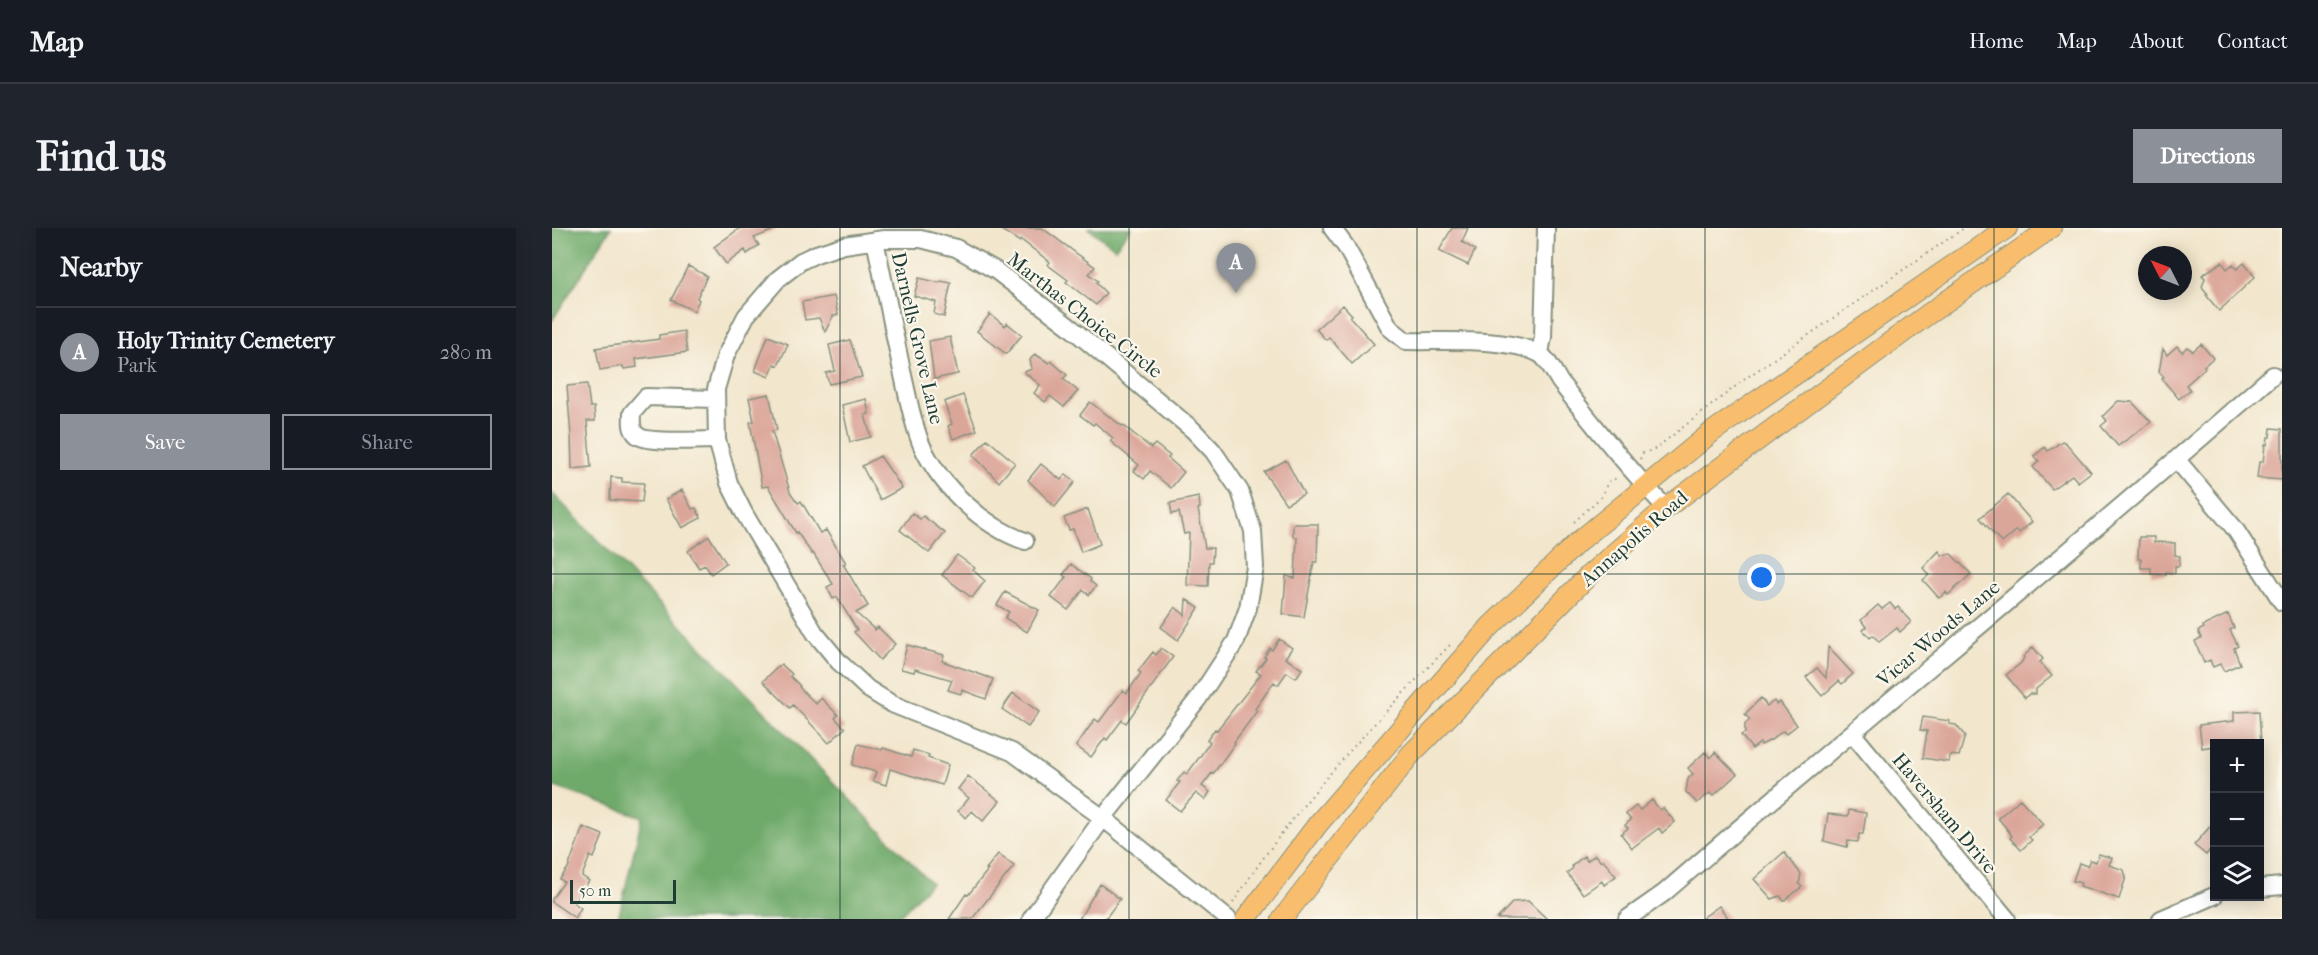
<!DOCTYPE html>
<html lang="en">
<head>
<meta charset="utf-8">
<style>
  :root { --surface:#171b24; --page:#20242c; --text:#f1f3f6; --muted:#9ea1a6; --line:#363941; --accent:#8c9099 }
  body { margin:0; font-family:"IM FELL French Canon",serif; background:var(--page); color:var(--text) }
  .controls { position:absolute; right:18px; bottom:18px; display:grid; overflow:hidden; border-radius:0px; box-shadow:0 3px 15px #0003 }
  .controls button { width:54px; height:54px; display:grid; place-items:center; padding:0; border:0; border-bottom:2px solid var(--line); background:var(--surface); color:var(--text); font:30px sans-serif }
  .compass { position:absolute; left:1586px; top:18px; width:54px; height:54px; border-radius:50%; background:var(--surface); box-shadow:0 3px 15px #0003; rotate:312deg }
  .scale { position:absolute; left:18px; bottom:15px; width:106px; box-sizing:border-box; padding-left:6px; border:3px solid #1f3d34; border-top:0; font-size:16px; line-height:21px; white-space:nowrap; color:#1f3d34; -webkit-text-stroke:4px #fbf7ec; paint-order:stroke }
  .you { position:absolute; left:1210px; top:350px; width:21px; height:21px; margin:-15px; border:4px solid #fff; border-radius:50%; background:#1a73e8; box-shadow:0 0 0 9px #1a73e833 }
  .badge { display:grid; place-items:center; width:39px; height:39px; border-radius:50%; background:var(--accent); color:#fff; font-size:20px; font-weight:700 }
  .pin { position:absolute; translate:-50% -50px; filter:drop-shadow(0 2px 3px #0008) }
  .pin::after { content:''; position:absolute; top:32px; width:21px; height:18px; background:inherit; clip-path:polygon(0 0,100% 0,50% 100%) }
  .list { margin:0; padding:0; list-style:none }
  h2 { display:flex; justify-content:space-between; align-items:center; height:78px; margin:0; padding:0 24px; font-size:26px }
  h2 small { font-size:20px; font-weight:400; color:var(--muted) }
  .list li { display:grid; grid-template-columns:39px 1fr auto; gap:18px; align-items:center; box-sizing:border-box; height:90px; padding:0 24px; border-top:2px solid var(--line) }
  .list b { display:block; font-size:22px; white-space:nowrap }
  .list p { margin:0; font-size:20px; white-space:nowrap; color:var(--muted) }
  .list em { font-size:20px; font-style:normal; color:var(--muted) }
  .actions { display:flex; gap:12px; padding:18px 24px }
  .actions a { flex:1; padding:14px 0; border:2px solid var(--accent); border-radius:0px; text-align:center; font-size:21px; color:var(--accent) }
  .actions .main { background:var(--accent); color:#fff }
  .icon { flex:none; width:33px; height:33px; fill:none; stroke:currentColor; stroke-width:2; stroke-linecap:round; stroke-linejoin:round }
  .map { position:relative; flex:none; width:1730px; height:691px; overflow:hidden; border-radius:0px }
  header { display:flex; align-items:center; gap:36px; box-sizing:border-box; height:84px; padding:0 30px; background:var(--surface); border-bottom:2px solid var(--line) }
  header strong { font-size:28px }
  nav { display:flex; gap:33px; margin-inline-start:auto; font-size:21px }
  .intro { display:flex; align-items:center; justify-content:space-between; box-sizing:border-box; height:144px; padding:0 36px }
  h1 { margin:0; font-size:42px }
  .button { padding:15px 27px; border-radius:0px; background:var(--accent); color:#fff; font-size:21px; font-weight:700 }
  main { display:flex; gap:36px; padding:0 36px }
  aside { flex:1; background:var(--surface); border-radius:0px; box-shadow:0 3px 15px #0003 }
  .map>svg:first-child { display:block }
</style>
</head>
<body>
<header>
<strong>Map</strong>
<nav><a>Home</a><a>Map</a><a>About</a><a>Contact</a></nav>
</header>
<div class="intro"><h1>Find us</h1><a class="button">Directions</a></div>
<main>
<aside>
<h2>Nearby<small></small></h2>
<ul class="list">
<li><span class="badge">A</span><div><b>Holy Trinity Cemetery</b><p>Park</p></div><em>280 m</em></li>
</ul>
<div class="actions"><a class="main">Save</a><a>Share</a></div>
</aside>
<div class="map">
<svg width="1730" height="691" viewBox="0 0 1730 691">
  <rect width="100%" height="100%" fill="#fbf7ec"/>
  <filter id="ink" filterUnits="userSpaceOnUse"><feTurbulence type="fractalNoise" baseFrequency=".0167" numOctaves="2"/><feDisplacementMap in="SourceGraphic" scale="12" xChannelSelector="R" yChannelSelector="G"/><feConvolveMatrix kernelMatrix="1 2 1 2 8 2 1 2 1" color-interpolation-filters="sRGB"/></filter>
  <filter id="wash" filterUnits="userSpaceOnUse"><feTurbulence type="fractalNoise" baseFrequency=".008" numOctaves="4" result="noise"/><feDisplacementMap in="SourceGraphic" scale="24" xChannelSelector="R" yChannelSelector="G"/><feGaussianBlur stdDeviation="1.35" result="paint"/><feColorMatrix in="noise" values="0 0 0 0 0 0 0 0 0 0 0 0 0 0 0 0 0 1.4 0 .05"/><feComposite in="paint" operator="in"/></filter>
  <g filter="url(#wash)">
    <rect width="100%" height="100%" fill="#f2e6cc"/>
    <path fill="#70aa6a" stroke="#48744f" stroke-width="1.5" d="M0,0H59L0,93Z
      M536,0H579L563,20Z
      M0,265L379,655L344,691H66L90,589L0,558Z"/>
    <g id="blocks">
      <path fill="#dba69a" d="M188,0H227L202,10L207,17L195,26L193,22L174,36L162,19Z
        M446,0H490L543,39L537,46L546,53L544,55L554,65L544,77L514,54L516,52L496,37L498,34L469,12L468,14Z
        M900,0H916L910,14L923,22L916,37L887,23Z
        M1670,34L1675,41L1681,36L1685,41L1692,35L1703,49L1667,83L1654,67L1656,66L1650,59L1653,50L1650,47Z
        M136,38L155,48L145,70L147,72L142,83L119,72Z
        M367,50L388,55L389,53L399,55L392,89L382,86L384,74L362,68Z
        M282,68L286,87L281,88L273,104L267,90L253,92L250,74Z
        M791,77L800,87L798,89L822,116L800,136L777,109L774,112L764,101Z
        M438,86L453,98L455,95L470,107L454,126L425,103Z
        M132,103L135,124L84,131L85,139L72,141L71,138L48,142L44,120L107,111V107Z
        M216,108L236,116L226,138L222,136L217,149L203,143Z
        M398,109L406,146L382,151L377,113Z
        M298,112L310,149L277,156L274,145L283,143L277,117Z
        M1649,116L1661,130L1652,138L1653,140L1634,157L1638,162L1627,171L1610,151L1612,149L1607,144L1611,121L1615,127L1625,118L1630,124L1635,119L1641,123Z
        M483,126L497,135L499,133L515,147L511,151L526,163L512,179L498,168L493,174L482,165L488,157L472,144L480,141L478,132Z
        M35,156L38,179H42L43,193H35L39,239L20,241L19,208L15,158Z
        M217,166L225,202L220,203L238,264L246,275L249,273L268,305L274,302L294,335L291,336L316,378L304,385L323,402L326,399L343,416L328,432L302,404L305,402L285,369L281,371L275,359L281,356L261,325L260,326L245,304L244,305L216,258L210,259L198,194L202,193L197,170Z
        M411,167L425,202L401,211L396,198L400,196L392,174Z
        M314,171L317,186L313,187L319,209L298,214L290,177Z
        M1566,173L1580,174L1599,194L1566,218L1549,198L1555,193L1551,188Z
        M538,174L570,198L571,197L599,220L603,216L618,228L616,230L632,244L619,260L598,243L592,251L582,243L587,237L558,213L561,210L543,195L541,197L528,187Z
        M1719,200L1730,201V252L1705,250L1707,234H1711L1713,217H1715L1716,209H1718Z
        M435,211L463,235L447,254L421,227Z
        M1510,213L1514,215L1539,244L1526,254L1520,247L1500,261L1481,239L1487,233L1482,228L1493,219L1496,223Z
        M328,228L350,260L328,272L310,238Z
        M734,232L752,266L734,276L712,244Z
        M489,236L509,252L514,246L523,254L503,279L476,252Z
        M59,249L70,250V254L92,255L90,274L58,272Z
        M130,262L140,281L144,280L149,290L130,300L114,271Z
        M1456,266L1480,294L1467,305L1465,302L1450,315L1428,290Z
        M647,269L648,280L646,281L653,320H661L660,334H657L656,358L635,357L637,305L632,306L627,284L620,286L618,275Z
        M536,281L548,316L529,324L521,301L517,302L512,290Z
        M360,285L368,291L371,288L393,305L377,325L348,302Z
        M741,296H766L765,334H762L752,389L731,386L734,348L743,350L745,310L741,309Z
        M157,308L174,335L159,346L153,337L147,340L136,323Z
        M1587,309H1602V314L1623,315V327L1628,328L1627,338H1623V345L1614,344V347L1599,346V340H1589V331H1586Z
        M1387,323L1390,327L1399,326L1419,346L1396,367L1394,364L1387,370L1371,352L1377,347L1371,340Z
        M405,327L423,340L421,342L433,353L420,370L390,347Z
        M519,336L539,351L538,353L544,358L537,367L531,362L516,382L499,369L514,349L511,347Z
        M453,364L487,382L475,404L453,390L457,384L445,377Z
        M634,371L647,380L626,412L609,399L623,379L633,387Z
        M1338,375L1343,381L1346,379L1359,394L1348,404L1345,400L1327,414L1321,407L1318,410L1311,402L1314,399L1309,392L1326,377L1330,381Z
        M1676,386L1682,400L1678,402L1686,418L1682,420L1688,436L1672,443L1668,436L1661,439L1658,432L1652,435L1643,413L1649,410L1646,403L1652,400L1651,398Z
        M727,411L740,420L733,430L750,441L744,450L735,444L726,457L722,454L703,481L705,483L682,514L683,515L661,546L660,545L650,558L658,564L653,572L644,565L628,583L614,572L628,554L625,553L632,544L635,546L649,527L658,514L655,512L663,501L665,502L709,446L704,443L714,430L712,429L718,420L720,422Z
        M355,417L392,427L390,433L441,451L434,471L410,462L409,466L396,462L400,452L363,441L362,444L349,441Z
        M1276,419L1301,446L1290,456L1287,453L1270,468L1254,449L1265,440L1274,450Z
        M1481,419L1491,431L1488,434L1500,448L1484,461V466H1477L1473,470L1454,447L1469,435L1472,430L1471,429Z
        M609,420L621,429L574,495L570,492L555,512L553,510L539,529L524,518L543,491L547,494L571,462L575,465L589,445L586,443L601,424L604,427Z
        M229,436L240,446L238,448L248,458L247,459L264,476L269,470L286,487L283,490L293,500L277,515L241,477L238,480L211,453Z
        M461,465L487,484L476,499L450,481Z
        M1209,470L1215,478L1222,473L1224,476L1228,474L1245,497L1234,506L1231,503L1219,512L1209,517L1208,515L1200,521L1189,507L1193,505V496L1198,492L1193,486Z
        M1707,483L1709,516H1662V518L1650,520L1647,497L1682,493V484Z
        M1371,489L1398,493L1397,496L1404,497L1413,508L1407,528L1398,527L1397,534L1371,530L1375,503L1368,502Z
        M306,516L330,522L331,520L359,529L361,522L377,527L376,530L396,537L390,557L338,541L334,557L321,553L324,544L300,537Z
        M1153,524L1158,530L1163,524L1185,546L1161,568L1158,565L1145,575L1134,564L1136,551L1141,546L1136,540Z
        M416,548L448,573L431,593L420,583L414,590L406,583L417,570L406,561Z
        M1468,571L1491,596L1477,609L1480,612L1469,622L1458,610L1460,608L1455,601L1446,590Z
        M1100,572L1108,582L1111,580L1123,594L1110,605L1107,600L1080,620L1069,606L1076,600L1073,597L1079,592L1074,586L1084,578L1088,582Z
        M1297,582L1314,585L1311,606H1307L1306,614L1296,613L1295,619L1272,613L1276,586L1296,588Z
        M1662,594V617L1654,627L1642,617Z
        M31,599L51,607L42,630L38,628L30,648L37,653L22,675L29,680L23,690L0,674V671L12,654L8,651L16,640Z
        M1232,624L1249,646L1247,656L1250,659L1232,673L1228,668L1220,671L1202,651Z
        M446,626L462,638L420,691H397L414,666L416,667L436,642L434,641Z
        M1547,626L1560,630L1557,637L1572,642L1574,649L1567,671L1528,658L1529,655L1521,653L1527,635L1535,638L1538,632L1544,634Z
        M1043,627L1049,634L1051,632L1064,648L1052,657L1050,653L1031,666L1015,645L1021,640L1020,638L1032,628L1035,633Z
        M548,656L568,671L553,691H527Z
        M976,673L995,691H945L961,674Z
        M1167,678L1177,691H1149Z"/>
    </g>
  </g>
  <g filter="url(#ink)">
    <use href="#blocks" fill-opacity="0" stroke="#889280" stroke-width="1.5"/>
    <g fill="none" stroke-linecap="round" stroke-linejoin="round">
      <defs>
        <path id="minor" d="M780,0L794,19L838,100L854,113C891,114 953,109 986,125C995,129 1002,145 1008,154C1041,197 1076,240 1114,280
          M323,12C332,56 341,99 350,143C356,168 360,195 370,218C389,259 432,299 473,313
          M988,125L991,109L994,0
          M163,171L94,169L80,185C80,192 78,201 85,207C95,216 149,212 165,212
          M1625,232L1683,301L1730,374
          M1300,505L1455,691
          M1708,660L1730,658
          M479,691L551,590L646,471L684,413L696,380L703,339L701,303L688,263L661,223L641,202L518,99L443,42L404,20L369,11H332L292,17L264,26L249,33L226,51L194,88L174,127L164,161L165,212L177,255L192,285L263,405L287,434L316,461L340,476L460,524L551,590L676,691
          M1075,691L1112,665C1313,490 1521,324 1721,147
          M1609,691L1662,668"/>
        <path id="major" d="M694,691L766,596L865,482L938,399L1025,315L1160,204L1455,0
          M730,691L859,526L1036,348L1114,280L1375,87L1499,0"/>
      </defs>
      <use href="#minor" stroke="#889280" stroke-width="20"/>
      <use href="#major" stroke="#889280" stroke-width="22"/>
      <path stroke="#889280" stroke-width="2" stroke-dasharray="1.5 4.5" stroke-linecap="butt" d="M1088,231L1091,225L1103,221L1197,148L1412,0
        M1022,294L1049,269L1056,254L1065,250
        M681,675C742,579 821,495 901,414"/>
      <use href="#minor" stroke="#fff" stroke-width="16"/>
      <use href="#major" stroke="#f9be6d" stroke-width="20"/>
    </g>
  </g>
  <path fill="none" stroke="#1f3d34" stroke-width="1.5" stroke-opacity="0.55" d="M288,0V691M577,0V691M865,0V691M1153,0V691M1442,0V691M0,346H1730"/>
  <g text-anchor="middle" stroke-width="4.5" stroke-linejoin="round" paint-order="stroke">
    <g font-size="20" fill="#1f3d34" stroke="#fbf7ec">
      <text transform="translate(533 87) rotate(38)" y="7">Marthas Choice Circle</text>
      <text transform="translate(366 110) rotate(77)" y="7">Darnells Grove Lane</text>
      <text transform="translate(1082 310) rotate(-41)" y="7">Annapolis Road</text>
      <text transform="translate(1386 405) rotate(-40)" y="7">Vicar Woods Lane</text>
      <text transform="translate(1393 585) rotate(50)" y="7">Haversham Drive</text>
    </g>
  </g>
</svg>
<div class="controls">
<button>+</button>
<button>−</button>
<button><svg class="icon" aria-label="layers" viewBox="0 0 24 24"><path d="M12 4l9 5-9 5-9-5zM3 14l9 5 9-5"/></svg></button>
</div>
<svg class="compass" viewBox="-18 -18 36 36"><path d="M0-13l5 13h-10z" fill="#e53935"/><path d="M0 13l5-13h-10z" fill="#9ea1a6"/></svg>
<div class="scale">50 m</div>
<div class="you"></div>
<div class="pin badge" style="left:684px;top:65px">A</div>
</div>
</main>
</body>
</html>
